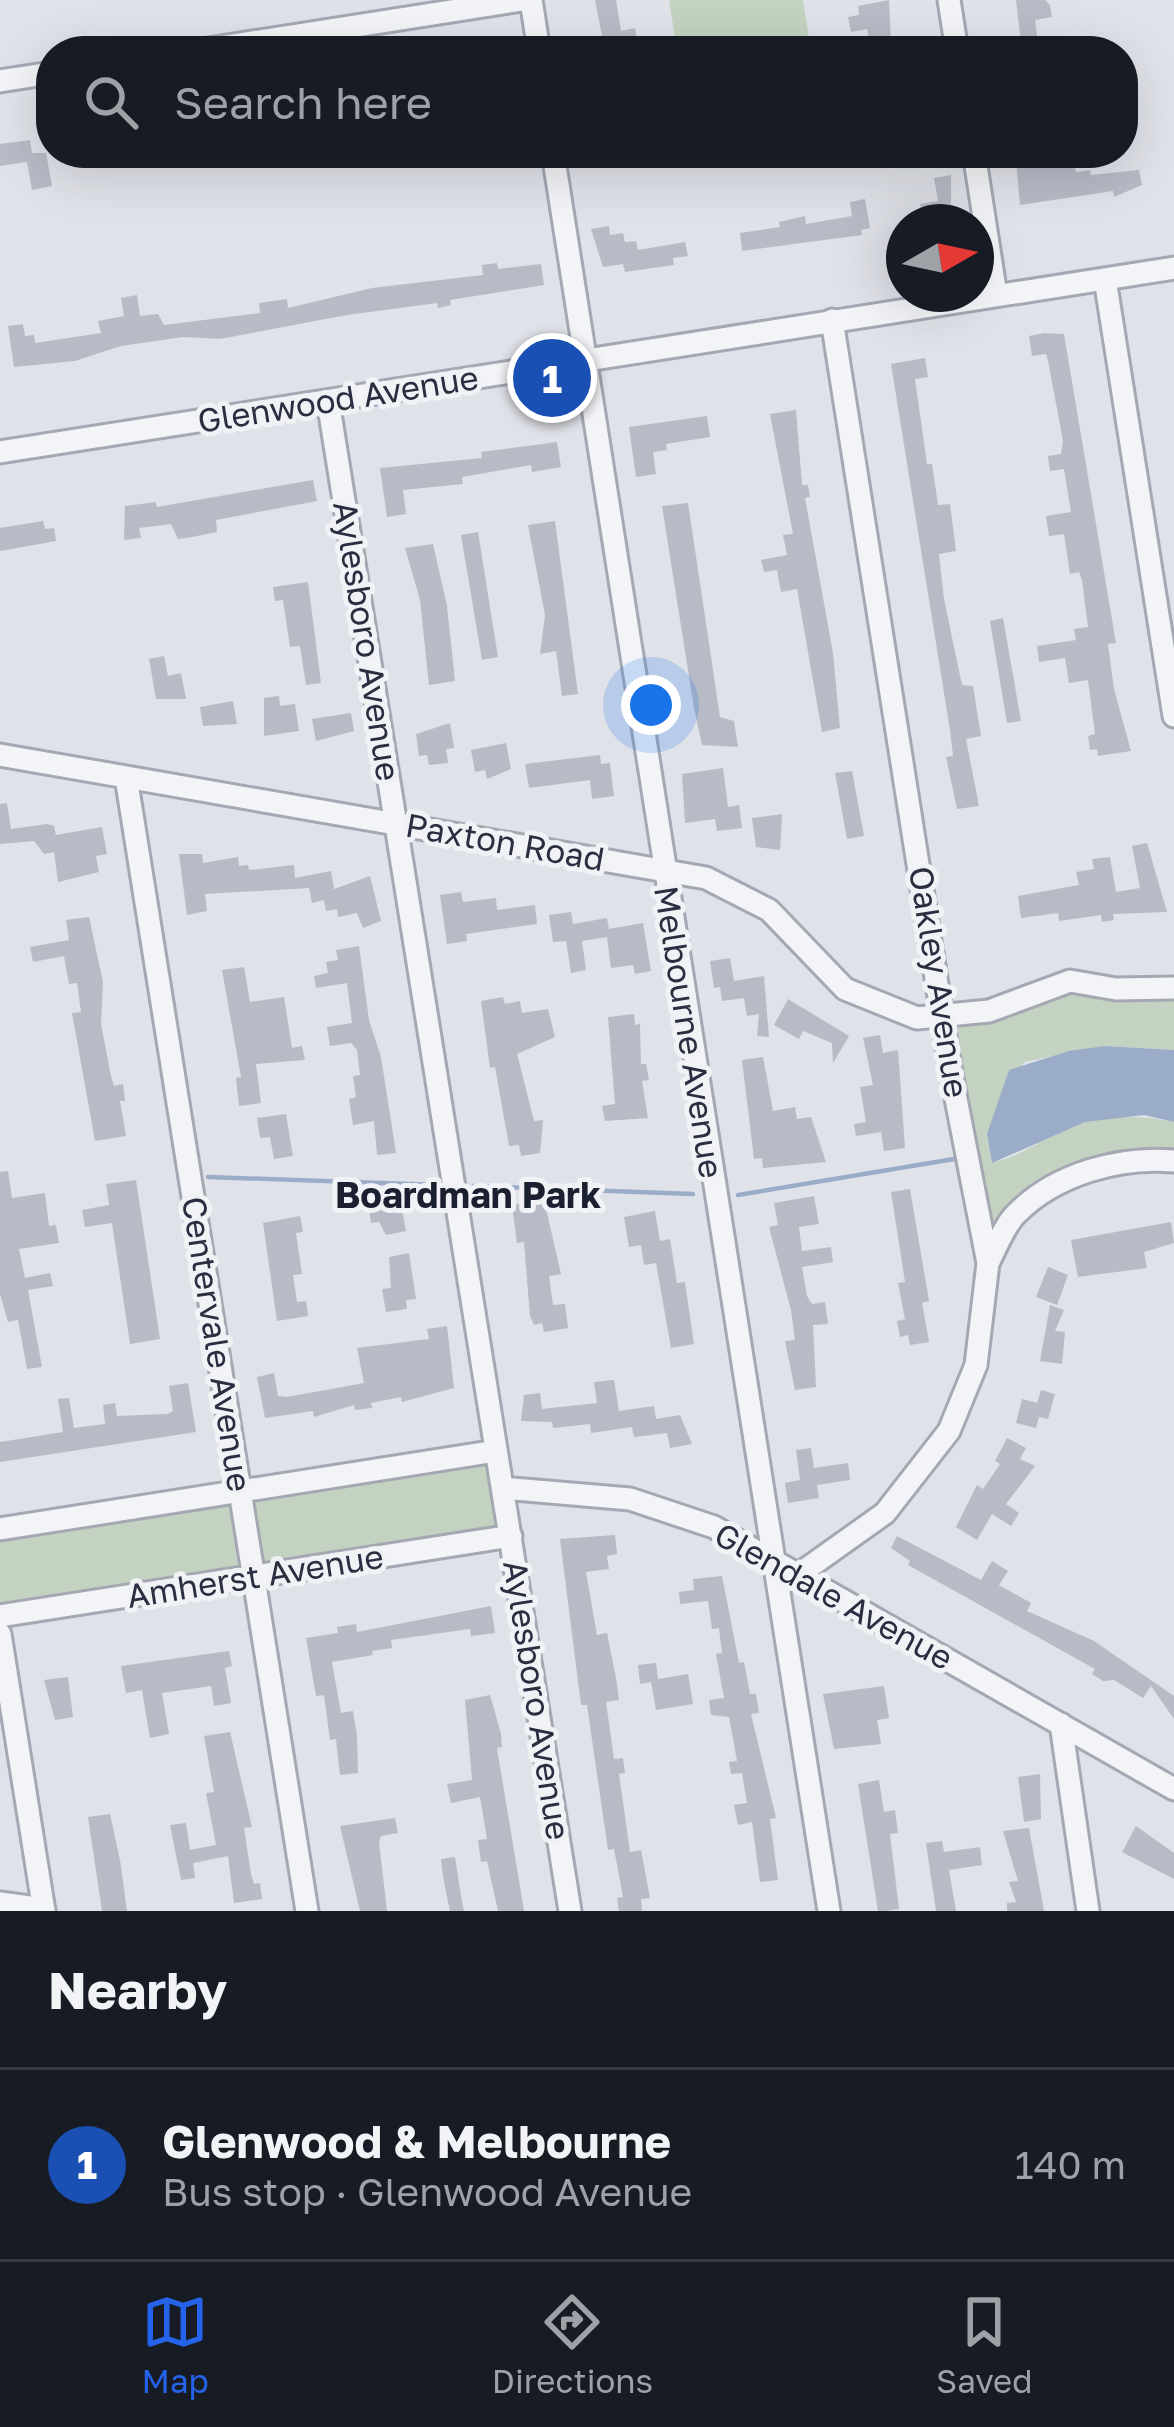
<!DOCTYPE html>
<html lang="en">
<head>
<meta charset="utf-8">
<style>
  :root { --surface:#171b24; --page:#242831; --text:#f1f3f6; --muted:#9ea1a6; --line:#363941; --accent:#2563eb }
  body { margin:0; font-family:"Golos Text",sans-serif; background:var(--page); color:var(--text) }
  .compass { position:absolute; left:886px; top:204px; width:108px; height:108px; border-radius:50%; background:var(--surface); box-shadow:0 12px 48px #0002; rotate:81deg }
  .you { position:absolute; left:651px; top:705px; width:42px; height:42px; margin:-30px; border:9px solid #fff; border-radius:50%; background:#1a73e8; box-shadow:0 0 0 18px #1a73e833 }
  .badge { display:grid; place-items:center; width:78px; height:78px; border-radius:50%; background:var(--accent); color:#fff; font-size:39px; font-weight:700 }
  .pin { position:absolute; translate:-50% -50%; border:6px solid #fff; box-shadow:0 3px 12px #0006 }
  .list { margin:0; padding:0; list-style:none }
  h2 { display:flex; justify-content:space-between; align-items:center; height:156px; margin:0; padding:0 48px; font-size:51px }
  h2 small { font-size:39px; font-weight:400; color:var(--muted) }
  .list li { display:grid; grid-template-columns:78px 1fr auto; gap:36px; align-items:center; box-sizing:border-box; height:192px; padding:0 48px; border-top:3px solid var(--line) }
  .list b { display:block; font-size:45px; white-space:nowrap }
  .list p { margin:0; font-size:39px; white-space:nowrap; color:var(--muted) }
  .list em { font-size:39px; font-style:normal; color:var(--muted) }
  .icon { flex:none; width:66px; height:66px; fill:none; stroke:currentColor; stroke-width:2; stroke-linecap:round; stroke-linejoin:round }
  .map { position:relative; flex:none; width:1174px; height:1911px; overflow:hidden }
  .search { position:absolute; background:var(--surface); box-shadow:0 12px 48px #0002; left:36px; right:36px; top:36px; height:132px; display:flex; align-items:center; gap:30px; box-sizing:border-box; padding:0 42px; border-radius:48px; color:var(--muted); font-size:45px }
  .sheet { height:348px; background:var(--surface) }
  nav { display:flex; justify-content:space-around; align-items:center; box-sizing:border-box; height:168px; border-top:3px solid var(--line); background:var(--surface); font-size:33px; color:var(--muted) }
  nav a { display:grid; justify-items:center; gap:6px }
  nav .on { color:var(--accent) }
  .map>svg:first-child { display:block }
</style>
</head>
<body>
<div class="map">
<svg width="1174" height="1911" viewBox="0 0 1174 1911">
  <rect width="100%" height="100%" fill="#e0e2e9"/>
  <path fill="#c4d3c1" d="M669,0H803L811,51H677Z
    M1054,984L1174,988V1050L1105,1046L1024,1062L987,1134L992,1162C1016,1158 1031,1147 1052,1135C1088,1115 1135,1113 1174,1122V1161L1128,1162L1015,1215L988,1263L944,1018Z
    M496,1451L511,1536L0,1616V1529Z"/>
  <path fill="#9bacc9" d="M1105,1046L1174,1050V1122L1144,1115L1085,1122L992,1163L987,1134L1009,1070L1069,1051Z"/>
  <g fill="none" stroke-linecap="round" stroke-linejoin="round">
    <path stroke="#9bacc9" stroke-width="4.5" d="M208,1177L438,1185
      M474,1186L693,1194
      M738,1195L954,1159"/>
  </g>
  <path fill="#b7bbc6" d="M595,0H616L621,31L635,28L638,44L605,51Z
    M889,0L891,42L870,46L867,29L851,32L848,17L859,15L858,6Z
    M1016,0H1045L1050,5L1052,17L1035,20L1039,51H1022Z
    M30,140L32,153H46L52,186L32,190L27,162L0,166V144Z
    M1032,158L1034,167L1074,162L1076,172L1090,170L1091,175L1139,170L1142,185L1114,197L1113,191L1020,205L1016,161Z
    M951,175V219L923,222L920,204L938,201L934,178Z
    M865,199L870,228L861,230L862,235L742,251L740,233L780,227L779,222L805,216L806,224L852,216L850,202Z
    M609,226L610,235L623,233L625,242L636,241L638,250L685,242L688,256L673,258L674,265L625,272L623,264L603,267L591,229Z
    M497,263L498,269L541,264L544,285L450,300L451,305L438,308L437,303L347,315L220,339L183,337L121,346L75,361L14,367L8,326L23,324L25,336L34,335L35,343L101,333L98,321L124,316L121,298L137,295L140,316L158,314L164,325L260,313L259,303L287,299L288,308L372,288L483,275L482,265Z
    M1044,333L1064,334L1116,643L1108,644L1114,689L1131,751L1098,756L1097,749L1090,750L1088,736L1095,734L1088,680L1069,683L1065,658L1039,662L1037,646L1076,640L1074,629L1088,627L1082,580L1079,572L1070,574L1064,534L1049,536L1046,516L1071,512L1064,469L1050,471L1048,456L1061,454L1063,441L1048,361L1046,354L1032,356L1029,336Z
    M925,358L928,377L915,379L927,464H932L938,505L950,504L956,551L939,554L944,599L962,685L973,686L981,736L966,739L979,806L957,809L946,757L953,756L950,730L891,364Z
    M796,410L802,485H808L810,497L805,498L833,653L840,728L822,732L797,589L781,592L777,570L764,572L761,560L787,555L783,535L793,534L770,414Z
    M707,416L710,437L666,444L667,450L653,452L656,474L636,477L629,427Z
    M557,442L561,467L532,472L531,465L462,477L463,484L403,490L406,514L387,517L380,468L482,458L481,452Z
    M313,480L317,501L216,520L217,532L192,537L178,539L171,524L139,528L141,538L124,540L125,506L156,502L157,507Z
    M688,503L720,717L734,721L738,747L702,745L694,708L662,506Z
    M43,521L45,529L54,528L56,541L0,551V528Z
    M555,521L578,694L562,696L556,651L540,654L545,615L528,525Z
    M478,532L498,657L482,660L461,535Z
    M433,544L447,606L455,681L429,685L420,600L405,548Z
    M308,582L321,683L306,685L300,646L290,647L283,600L275,601L273,587Z
    M1003,618L1021,721L1007,723L990,621Z
    M164,656L168,676L181,673L186,699H156L149,659Z
    M279,696L280,706L295,704L299,731L264,736V698Z
    M233,701L237,724L203,726L200,707Z
    M351,713L354,731L316,741L312,719Z
    M450,723L454,748L446,749L448,763L429,765L427,755L419,756L416,734Z
    M506,743L511,769L487,779L485,770L475,772L471,750Z
    M600,755L601,764L610,763L614,796L592,799L590,780L529,788L525,764Z
    M723,768L728,807L739,805L742,828L717,831L715,819L685,823L682,774Z
    M852,771L864,836L847,839L835,773Z
    M7,803L11,829L47,824L54,826L56,835L102,827L107,854L96,856L99,872L58,882L54,852L44,854L34,841L0,844V804Z
    M782,814L780,850L756,847L752,818Z
    M1147,843L1167,912L1113,914L1114,920L1102,922L1101,915L1059,921L1058,913L1021,918L1018,896L1079,885L1076,872L1094,869L1092,859L1110,857L1116,892L1140,888L1132,846Z
    M179,854H202L203,863L238,857L239,866L248,865L249,870L294,865L295,878L331,871L334,889L370,876L381,921L363,928L357,913L338,917L337,909L326,911L324,900L312,903L309,888L205,894L207,911L187,915Z
    M461,892L463,902L496,898L497,910L535,905L537,924L466,934L467,941L447,944L440,895Z
    M571,912L573,924L607,918L609,929L643,923L651,971L635,974L633,965L611,968L607,937L582,941L586,970L571,973L566,941L553,942L549,915Z
    M89,917L103,982L101,1024L111,1076L114,1086L123,1084L125,1101H120L126,1136L95,1141L72,1013L81,1012L77,983L69,984L64,956L33,962L30,947L69,940L66,920Z
    M359,946L369,1020L381,1057L396,1153L377,1155L374,1121L353,1125L349,1099L356,1097L353,1076L360,1075L357,1050L351,1043L330,1046L327,1027L352,1023L347,983L316,988L314,976L328,973L326,962L338,960L336,950Z
    M730,958L734,981L764,976L769,1037L757,1036L759,1014L747,1016L744,998L722,1001L720,987L714,988L710,961Z
    M244,967L250,1002L284,997L292,1048L302,1046L305,1060L256,1064L261,1103L239,1106L236,1078L241,1077L222,970Z
    M503,997L505,1004L520,1001L522,1013L548,1009L555,1037L517,1054L534,1121L543,1120L540,1153L521,1156L519,1145L509,1146L495,1067L490,1068L481,1001Z
    M788,999L849,1036L833,1063L832,1043L803,1031L799,1039L774,1025Z
    M634,1014L635,1025L640,1024L641,1064H646L649,1080L642,1081L648,1118L605,1121L602,1106L615,1104L608,1017Z
    M880,1035L883,1053L898,1050L905,1148L884,1151L881,1132L856,1136L854,1124L866,1122L860,1087L873,1085L863,1038Z
    M763,1057L773,1111L795,1107L797,1119L811,1117L826,1162L763,1168L762,1158L754,1159L742,1060Z
    M286,1114L293,1156L274,1159L270,1137L260,1138L257,1118Z
    M8,1171L12,1198L45,1193L49,1226L56,1225L59,1243L19,1249L25,1278L50,1273L53,1286L28,1290L42,1367L27,1369L18,1320L8,1322L0,1294V1172Z
    M136,1180L160,1339L130,1344L112,1223L85,1227L82,1210L109,1205L106,1184Z
    M910,1189L929,1301L922,1303L929,1342L910,1345L908,1335L900,1337L897,1321L905,1319L898,1283L905,1282L891,1192Z
    M814,1196L819,1224L799,1227L802,1251L831,1247L833,1262L802,1267L807,1296L812,1304L825,1302L828,1324L813,1325L816,1387L795,1390L785,1341L795,1340L791,1310L769,1227L778,1225L774,1203Z
    M400,1198L406,1231L386,1235L379,1222L371,1223L369,1210L377,1208L376,1202Z
    M544,1200L561,1274L549,1276L553,1305L565,1304L568,1328L544,1332L542,1323L534,1325L530,1316L524,1242L517,1243L512,1205Z
    M655,1211L660,1241L670,1239L677,1283L685,1282L694,1344L671,1348L656,1263L644,1265L641,1245L629,1247L624,1217Z
    M300,1216L303,1232L296,1233L302,1274L293,1275L297,1302L306,1301L308,1316L277,1321L263,1223Z
    M1171,1222L1174,1243L1144,1252L1147,1268L1078,1277L1071,1240Z
    M409,1253L416,1299L406,1300L407,1309L386,1312L382,1289L391,1288L389,1257Z
    M1048,1267L1068,1275L1057,1305L1036,1297Z
    M1050,1305L1064,1310L1055,1331L1065,1332L1062,1364L1040,1361Z
    M447,1326L454,1388L402,1402L401,1397L371,1403L372,1408L355,1410L354,1405L314,1417L313,1411L265,1418L257,1377L274,1373L278,1396L287,1397L364,1383L357,1348L429,1339L427,1329Z
    M614,1380L619,1411L654,1406L656,1419L680,1415L692,1444L670,1448L667,1433L634,1437L632,1427L591,1433L590,1424L553,1428L552,1422L521,1421L524,1395L540,1393L542,1409L597,1403L594,1382Z
    M188,1383L196,1432L0,1462V1442L63,1432L58,1399L69,1398L74,1428L105,1424L103,1405L115,1403L117,1416L167,1414L173,1411L169,1386Z
    M1041,1390L1055,1394L1048,1419L1039,1417L1036,1428L1016,1423L1022,1399L1037,1403Z
    M1007,1438L1026,1448L1020,1459L1035,1466L1006,1504L1019,1513L1011,1526L992,1514L977,1540L956,1527L977,1485L983,1489L1000,1464L995,1461Z
    M811,1448L814,1468L848,1463L850,1480L817,1485L819,1498L788,1503L785,1483L800,1480L796,1450Z
    M615,1535L617,1554L607,1556L609,1569L586,1572L597,1635L607,1633L616,1678L619,1700L606,1702L614,1759L623,1758L625,1773L619,1774L630,1852L641,1850L650,1898L641,1899L642,1911H619L617,1898L623,1897L614,1849L608,1850L587,1705H581L560,1539Z
    M897,1536L981,1580L992,1561L1008,1571L999,1585L1031,1603L1027,1611L1094,1641L1174,1696V1719L1151,1686L1143,1698L1114,1680L1103,1681L1092,1674L1095,1669L908,1565L910,1561L891,1548Z
    M722,1576L739,1663L744,1662L750,1694H756L759,1713L751,1714L776,1818L770,1819L778,1880L760,1882L752,1822L738,1825L734,1805L747,1803L742,1773L731,1774L729,1762L737,1761L729,1717L711,1715L709,1700L724,1698L716,1654L722,1653L719,1628L712,1629L708,1601L680,1604L679,1592L694,1590L693,1579Z
    M491,1606L495,1633L471,1636L470,1629L391,1640L392,1648L372,1651L373,1655L332,1662L341,1713L353,1711L357,1736L358,1773L340,1775L336,1739L330,1740L324,1695L316,1696L306,1638L338,1633L337,1627L356,1624L357,1632Z
    M229,1651L232,1666L225,1668L231,1703L214,1706L211,1686L162,1693L169,1734L150,1738L142,1690L126,1693L121,1666Z
    M656,1663L658,1679L688,1674L693,1704L656,1710L651,1682L640,1684L638,1665Z
    M68,1677L73,1717L55,1720L44,1680Z
    M884,1686L889,1718L877,1720L881,1744L834,1749L823,1694Z
    M490,1695L501,1734L502,1747L497,1748L524,1911H498L487,1861L481,1862L478,1840L487,1839L480,1797L451,1803L447,1784L472,1780L465,1700Z
    M230,1732L252,1827L244,1828L251,1874L254,1884L260,1883L262,1899L234,1903L228,1856L193,1863L195,1878L181,1880L170,1825L186,1823L190,1850L216,1845L206,1793L214,1792L204,1736Z
    M1040,1774L1041,1819L1024,1822L1018,1777Z
    M879,1780L884,1812L895,1810L898,1833L890,1834L899,1909L885,1911H878L858,1784Z
    M110,1814L120,1860L127,1911H102L88,1817Z
    M395,1818L398,1833L381,1836L379,1842L387,1911H360L340,1826Z
    M1136,1826L1174,1853V1879L1122,1852Z
    M1029,1828L1044,1911H1007V1903L1016,1902L1009,1882L1018,1881L1003,1831Z
    M942,1841L944,1852L980,1847L982,1865L949,1870L956,1911H936L926,1843Z
    M455,1857L461,1896L464,1911H450L443,1877L441,1859Z"/>
  <g fill="none" stroke-linecap="round" stroke-linejoin="round">
    <defs>
      <path id="minor" d="M531,0L539,51
        M949,0L957,51
        M195,51L522,0
        M0,81L51,73
        M553,153L829,1911
        M974,153L996,295
        M1105,279L1174,716
        M328,401L570,1911
        M0,452L1174,268
        M0,755L706,878L769,910L845,989L917,1018L989,1011L1070,981L1116,989L1174,988
        M126,777L307,1911
        M988,1263C996,1248 1004,1226 1016,1214C1055,1174 1120,1156 1174,1161
        M503,1488L630,1499L714,1527L1174,1789
        M0,1529L496,1451
        M798,1575L885,1513L949,1431L976,1365L988,1263L951,1073L832,320
        M0,1616L511,1536
        M0,1634L44,1911
        M1061,1724L1088,1911
        M0,1903L44,1909"/>
    </defs>
    <use href="#minor" stroke="#a5a8b3" stroke-width="27"/>
    <use href="#minor" stroke="#f3f4f7" stroke-width="21"/>
  </g>
  <g text-anchor="middle" stroke-width="10" stroke-linejoin="round" paint-order="stroke">
    <g font-size="33" fill="#292e40" stroke="#f0f2f6">
      <text transform="translate(338 399) rotate(-9)" y="12">Glenwood Avenue</text>
      <text transform="translate(367 641) rotate(81)" y="12">Aylesboro Avenue</text>
      <text transform="translate(505 842) rotate(10)" y="12">Paxton Road</text>
      <text transform="translate(939 982) rotate(81)" y="12">Oakley Avenue</text>
      <text transform="translate(689 1032) rotate(81)" y="12">Melbourne Avenue</text>
      <text transform="translate(217 1344) rotate(81)" y="12">Centervale Avenue</text>
      <text transform="translate(255 1576) rotate(-9)" y="12">Amherst Avenue</text>
      <text transform="translate(834 1596) rotate(29)" y="12">Glendale Avenue</text>
      <text transform="translate(537 1700) rotate(81)" y="12">Aylesboro Avenue</text>
    </g>
    <g font-size="36" font-weight="bold" fill="#1b2031" stroke="#f0f2f6">
      <text x="468" y="1208">Boardman Park</text>
    </g>
  </g>
</svg>
<svg class="compass" viewBox="-18 -18 36 36"><path d="M0-13l5 13h-10z" fill="#e53935"/><path d="M0 13l5-13h-10z" fill="#9ea1a6"/></svg>
<div class="you"></div>
<div class="pin badge" style="left:552px;top:378px;background:#1a4fb4">1</div>
<div class="search"><svg class="icon" aria-label="search" viewBox="0 0 24 24"><circle cx="10" cy="10" r="6"/><path d="M15 15l6 6"/></svg>Search here</div>
</div>
<section class="sheet">
<h2>Nearby<small></small></h2>
<ul class="list">
<li><span class="badge" style="background:#1a4fb4">1</span><div><b>Glenwood &amp; Melbourne</b><p>Bus stop · Glenwood Avenue</p></div><em>140 m</em></li>
</ul>
</section>
<nav>
<a class="on"><svg class="icon" aria-label="map" viewBox="0 0 24 24"><path d="M3 6l6-2 6 2 6-2v14l-6 2-6-2-6 2zM9 4v14M15 6v14"/></svg>Map</a>
<a><svg class="icon" aria-label="directions" viewBox="0 0 24 24"><path d="M12 3l9 9-9 9-9-9zM9 14v-3h6M13 9l2 2-2 2"/></svg>Directions</a>
<a><svg class="icon" aria-label="saved" viewBox="0 0 24 24"><path d="M7 4h10v16l-5-4-5 4z"/></svg>Saved</a>
</nav>
</body>
</html>
